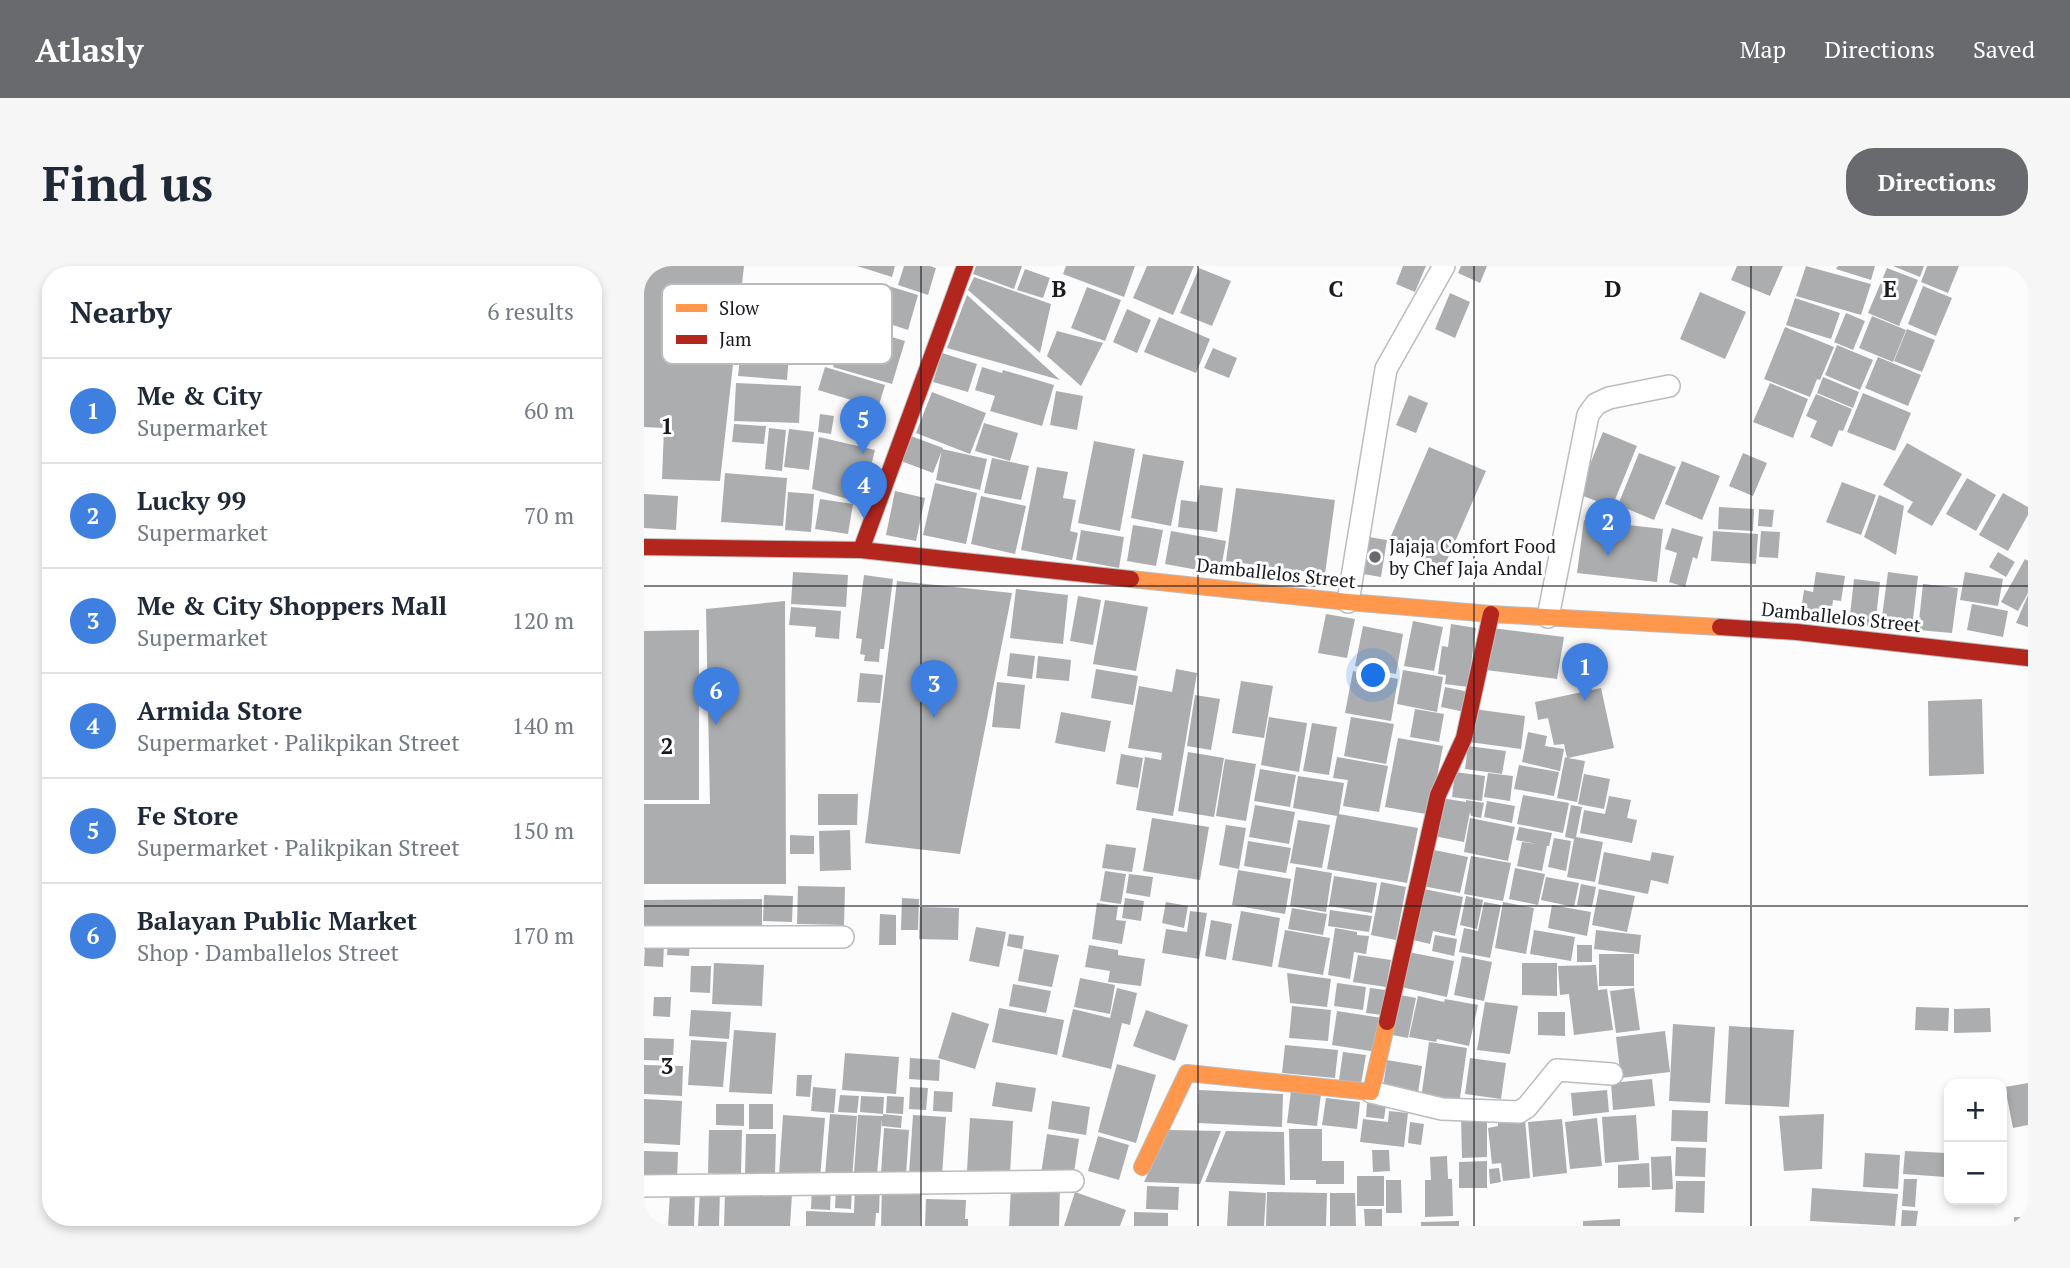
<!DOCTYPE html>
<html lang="en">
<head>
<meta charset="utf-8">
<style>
  :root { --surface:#fff; --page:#f6f6f7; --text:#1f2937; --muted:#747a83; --line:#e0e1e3; --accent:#696a6d }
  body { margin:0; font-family:"PT Serif",serif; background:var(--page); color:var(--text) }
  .controls { position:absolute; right:21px; bottom:21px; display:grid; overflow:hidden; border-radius:14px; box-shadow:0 4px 10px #0003 }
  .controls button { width:63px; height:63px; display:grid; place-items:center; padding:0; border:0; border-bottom:2px solid var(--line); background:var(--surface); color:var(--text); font:35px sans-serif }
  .you { position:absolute; left:730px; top:410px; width:24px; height:24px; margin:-18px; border:5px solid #fff; border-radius:50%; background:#1a73e8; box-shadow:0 0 0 10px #1a73e833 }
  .badge { display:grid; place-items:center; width:46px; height:46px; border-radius:50%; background:var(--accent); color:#fff; font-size:23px; font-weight:700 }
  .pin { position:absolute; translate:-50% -58px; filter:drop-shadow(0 2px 4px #0008) }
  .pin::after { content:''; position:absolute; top:37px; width:24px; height:21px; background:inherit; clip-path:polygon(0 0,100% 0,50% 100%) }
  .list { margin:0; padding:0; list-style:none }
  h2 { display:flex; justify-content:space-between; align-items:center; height:91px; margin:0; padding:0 28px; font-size:30px }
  h2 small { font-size:23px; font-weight:400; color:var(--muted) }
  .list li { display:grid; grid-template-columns:46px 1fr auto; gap:21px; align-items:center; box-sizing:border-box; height:105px; padding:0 28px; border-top:2px solid var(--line) }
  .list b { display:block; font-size:26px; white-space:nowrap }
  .list p { margin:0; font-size:23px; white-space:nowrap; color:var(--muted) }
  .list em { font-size:23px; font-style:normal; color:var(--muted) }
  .map { position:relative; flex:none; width:1384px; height:960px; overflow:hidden; border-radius:28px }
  header { display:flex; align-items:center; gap:42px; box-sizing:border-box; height:98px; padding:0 35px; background:var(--accent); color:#fff }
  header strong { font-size:33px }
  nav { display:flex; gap:38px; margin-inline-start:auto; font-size:24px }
  .intro { display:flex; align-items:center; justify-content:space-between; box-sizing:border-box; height:168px; padding:0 42px }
  h1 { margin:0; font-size:49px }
  .button { padding:18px 32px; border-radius:28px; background:var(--accent); color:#fff; font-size:24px; font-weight:700 }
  main { display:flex; gap:42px; padding:0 42px }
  aside { flex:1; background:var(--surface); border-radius:28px; box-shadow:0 4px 10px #0003 }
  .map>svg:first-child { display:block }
</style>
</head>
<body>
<header>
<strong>Atlasly</strong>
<nav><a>Map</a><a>Directions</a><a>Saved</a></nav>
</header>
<div class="intro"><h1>Find us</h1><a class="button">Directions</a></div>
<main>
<aside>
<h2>Nearby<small>6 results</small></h2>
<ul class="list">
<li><span class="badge" style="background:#3f7fe0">1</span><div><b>Me &amp; City</b><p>Supermarket</p></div><em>60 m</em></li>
<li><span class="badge" style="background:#3f7fe0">2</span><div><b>Lucky 99</b><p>Supermarket</p></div><em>70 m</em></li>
<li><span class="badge" style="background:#3f7fe0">3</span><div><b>Me &amp; City Shoppers Mall</b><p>Supermarket</p></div><em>120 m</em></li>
<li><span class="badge" style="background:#3f7fe0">4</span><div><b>Armida Store</b><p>Supermarket · Palikpikan Street</p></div><em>140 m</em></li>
<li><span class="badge" style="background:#3f7fe0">5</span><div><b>Fe Store</b><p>Supermarket · Palikpikan Street</p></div><em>150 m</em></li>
<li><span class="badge" style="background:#3f7fe0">6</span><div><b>Balayan Public Market</b><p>Shop · Damballelos Street</p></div><em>170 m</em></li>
</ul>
</aside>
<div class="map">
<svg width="1384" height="960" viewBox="0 0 1384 960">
  <rect width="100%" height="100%" fill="#fcfcfd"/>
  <path fill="#acadaf" d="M0,0H100L76,215L18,213L20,162L0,161Z
    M213,0H251L248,11Z
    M260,0H286L292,2L284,29L254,19Z
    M332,0H378L370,23L329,8Z
    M422,0H491L480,31L419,8Z
    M503,0H550L529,49L489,32Z
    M759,0H782L771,26L752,18Z
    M817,0H843L836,17L814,7Z
    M1093,0H1139L1126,30L1087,14Z
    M1162,0L1227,18L1217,49L1152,30Z
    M1194,0H1231L1227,14L1192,3Z
    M1249,0H1280L1276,11Z
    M1283,0H1315L1304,27L1277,16Z
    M555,2L587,15L568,60L536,47Z
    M1243,2L1274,14L1255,60L1224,47Z
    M381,3L406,12L399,32L373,24Z
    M330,11L407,38L396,87L324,24Z
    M238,18L274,29L264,64L227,52Z
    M1279,20L1308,32L1292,70L1264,58Z
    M443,21L477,34L461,75L427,62Z
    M1056,26L1102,46L1081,93L1036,73Z
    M806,27L826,36L811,72L791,63Z
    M323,29L416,114L303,82Z
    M1151,32L1196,47L1187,73L1142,59Z
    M483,43L507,54L493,87L469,76Z
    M1202,47L1221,55L1209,84L1190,76Z
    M1228,50L1262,64L1249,96L1215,82Z
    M515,51L566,73L552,107L500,86Z
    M100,55L125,57L124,74L146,76L143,114L94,110Z
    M202,57L261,75L248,118L189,101Z
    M1141,61L1190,81L1176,114L1173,113L1166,131L1120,113Z
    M1263,63L1291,74L1278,106L1250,95Z
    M413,65L459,77L437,120L403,90Z
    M1193,79L1229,94L1216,124L1181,109Z
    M569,82L593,92L585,112L560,102Z
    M298,87L333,98L324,126L289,116Z
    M1234,91L1277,109L1264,140L1221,122Z
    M181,101L241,119L234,142L174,124Z
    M338,101L358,107L359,104L410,119L398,160L346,145L351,130L331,124Z
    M1179,111L1215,126L1209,142L1173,127Z
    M92,117L157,120L155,157L90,155Z
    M1126,117L1164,133L1149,172L1109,156Z
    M412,125L439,130L433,164L406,159Z
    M288,126L342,147L326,188L272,167Z
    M1219,127L1267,147L1251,185L1203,166Z
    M1172,128L1208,143L1199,165L1195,164L1188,181L1166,171L1173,155L1162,150Z
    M765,129L784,137L772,167L752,159Z
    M176,148L190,150L187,168L174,166Z
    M340,157L374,167L366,195L331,185Z
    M90,158L122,160L120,178L88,176Z
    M125,162L142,164L138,205L121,203Z
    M145,163L170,166L165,204L140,201Z
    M959,166L993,180L968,241L934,228Z
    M267,170L299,182L289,207L257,195Z
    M175,171L231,184L218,237L168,223Z
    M450,175L491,183L476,265L434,257Z
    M1263,177L1318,208L1288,260L1263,246L1269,236L1239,219Z
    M785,181L842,205L800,301L744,277Z
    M298,183L343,193L336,224L292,214Z
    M995,187L1032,201L1010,254L974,239Z
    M1099,187L1123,197L1109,230L1085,220Z
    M499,188L540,195L527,260L487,252Z
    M348,192L385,200L377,234L340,227Z
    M1038,195L1076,210L1058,254L1021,238Z
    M393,201L424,206L419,232L432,234L426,265L434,267L428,294L377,284Z
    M81,207L143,212L139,260L77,256Z
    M1323,212L1352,229L1332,265L1302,248Z
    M1198,216L1232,229L1217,269L1182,256Z
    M291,217L333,227L322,278L279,269Z
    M556,219L579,222L573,266L534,261L537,234L553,236Z
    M592,222L691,234L681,308L582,295Z
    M251,225L281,232L272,275L242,269Z
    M144,226L170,228L167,266L141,264Z
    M1359,227L1384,241V249L1364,285L1335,269Z
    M0,228L34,230L32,264L0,262Z
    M1235,229L1260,240L1252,289L1220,271Z
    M337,230L382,240L371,288L327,278Z
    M176,233L209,238L204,268L171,263Z
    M1075,241L1110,243L1109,265L1074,263Z
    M1115,243L1130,244L1128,261L1114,260Z
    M940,254L1019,263L1013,316L933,307Z
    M489,259L519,264L512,300L483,295Z
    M1028,262L1059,271L1053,293L1049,291L1041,321L1025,316L1033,287L1021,283Z
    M437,264L480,271L475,302L432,294Z
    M527,265L582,275L576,308L521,298Z
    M1069,265L1114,268L1112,298L1067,295Z
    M1117,265L1136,266L1134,292L1115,291Z
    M725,271L743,274L737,311L719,308Z
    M1354,286L1371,296L1362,311L1345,301Z
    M1381,293L1384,295V327L1374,345L1357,336Z
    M149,306L204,309L202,341L147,338Z
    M1172,306L1201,310L1197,335L1189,334L1186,356L1156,351L1160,324L1169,326Z
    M1244,306L1274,310L1268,362L1237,358Z
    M1321,306L1359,313L1354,340L1316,334Z
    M220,309L249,313L240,383H236L235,396L220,395L221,389L216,388L218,373L212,372Z
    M1210,313L1236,316L1231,361L1205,358Z
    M253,315L368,327L316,588L221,577Z
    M1279,318L1314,322L1308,367L1274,364Z
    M372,323L424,329L419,378L366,372Z
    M1384,329V361L1372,357Z
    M434,330L457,334L449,379L426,375Z
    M461,334L504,341L492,405L449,398Z
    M141,335L142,618H0V538H66L62,343Z
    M1328,338L1364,345L1359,371L1323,364Z
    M147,341L197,345L195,373L171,371L172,361L145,359Z
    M682,348L711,353L703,392L674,387Z
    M769,355L799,361L790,405L760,400Z
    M807,358L832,362L824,421L801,418L802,409L794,408L798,380L804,381Z
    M719,360L759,368L752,408L711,400Z
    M848,362L920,371L913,413L842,404Z
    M55,364V534H0V365Z
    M366,387L391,390L388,413L363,410Z
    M394,390L427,394L425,415L392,412Z
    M452,403L494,410L489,439L447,432Z
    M532,403L553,407L529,550L492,544L501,491L517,494L518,487L484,482L495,420L528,426Z
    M759,404L799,411L793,446L753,438Z
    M709,405L754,413L747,455L701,447Z
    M216,407L239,409L236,437L213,436Z
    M597,415L629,420L620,472L588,467Z
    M353,416L381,419L376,463L348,461Z
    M801,421L825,426L821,446L797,441Z
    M957,422L970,482L924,492L941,495L933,536L913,532L921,491L923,492L920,478L910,479L904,452L894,454L891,436Z
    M551,429L576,433L567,484L543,480Z
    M1338,433L1340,508L1285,510L1284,435Z
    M771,443L800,448L795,476L766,471Z
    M830,443L881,450L877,483L825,476Z
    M417,446L467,455L461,486L411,477Z
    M625,451L663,457L655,506L617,499Z
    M707,451L750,458L742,498L700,490Z
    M668,457L693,461L685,509L659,505Z
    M884,466L903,470L901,480L920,483L916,505L878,496Z
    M754,472L799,480L792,516L782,548L741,541Z
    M824,480L862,485L858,508L821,503Z
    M544,486L580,492L570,551L534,545Z
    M477,488L499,492L494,522L472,518Z
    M693,491L744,500L735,546L699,540L704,514L689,512Z
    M581,493L612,498L602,555L572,550Z
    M875,499L915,506L910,530L870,523Z
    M616,503L652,509L646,541L610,535Z
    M811,506L841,510L838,535L808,531Z
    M844,507L869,510L866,535L840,531Z
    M940,508L966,513L960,543L934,538Z
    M654,510L700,517L695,548L774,562L763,617L683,603L693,550L649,542Z
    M174,528H214L213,559H174Z
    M879,529L925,537L919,567L873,558Z
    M965,530L987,534L983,552L993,554L988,577L936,567L940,544L961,548Z
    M797,532L822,536V534L840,537L837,552L827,550L826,546L820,576L790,570Z
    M843,535L871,540L868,557L840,551Z
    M611,539L651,546L645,578L605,571Z
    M927,539L938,541L932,571L959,576L951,616L923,611L930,573L921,571Z
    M508,552L565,561L556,614L499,605Z
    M826,552L871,561L864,595L820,586Z
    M654,554L686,559L678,602L646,597Z
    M582,559L602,562L595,603L575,599Z
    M875,561L908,567L905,580H903L898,605L873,600L878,576L893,578L872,574Z
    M206,564L207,604L176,605L175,565Z
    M146,569L170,570V588H146Z
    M910,572L927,575L922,605L904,601Z
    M604,575L647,582L642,607L600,600Z
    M462,578L492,582L488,606L458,602Z
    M785,583L824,591L816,627L778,620Z
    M960,586L1006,595L1008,586L1030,590L1024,618L1007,614L1004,628L954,618Z
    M827,590L867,597L859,635L820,628Z
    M652,601L688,607L682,646L646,640Z
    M871,602L901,608L894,639L865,633Z
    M594,604L647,613L641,648L588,639Z
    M461,605L482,608L477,638L456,635Z
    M485,608L509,611L506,631L482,627Z
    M690,610L733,617L728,647L685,640Z
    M902,611L935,617L930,641L897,634Z
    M737,616L762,621L752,674L727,669Z
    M937,618L952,621L948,641L933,639Z
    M154,620L201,621L200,659L153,658Z
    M775,622L819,631L811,670L789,665L786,678L765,673Z
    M955,623L991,630L983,666L948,659Z
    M120,629L149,630L148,656L119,655Z
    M822,630L839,634L833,663L816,659Z
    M258,632L275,633L274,664H257Z
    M481,632L500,635L497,655L478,652Z
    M118,633V665H0V634Z
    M522,636L544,640L540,662L518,657Z
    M840,636L857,639L846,692L815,686L820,662L834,665Z
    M859,636L890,642L882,688L851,682Z
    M453,637L474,640L472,654L482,655L478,678L448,673Z
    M908,639L947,646L943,670L904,662Z
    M276,641L315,642L314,674L275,673Z
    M648,642L683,648L679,669L644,663Z
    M686,644L728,650L725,666L684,660Z
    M546,645L563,647L555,693L518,687L522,663L543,666Z
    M597,645L636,652L628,701L588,694Z
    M236,648L252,649V679H235Z
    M567,654L588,658L582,694L561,690Z
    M332,661L362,666L355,701L325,695Z
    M691,662L713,666V669L725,670L722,688L710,686L706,713L684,709Z
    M641,664L686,672L679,709L634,701Z
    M890,664L931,671L927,695L886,688Z
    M952,664L997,669L995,688L950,683Z
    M365,668L380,670L378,683L363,680Z
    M791,669L813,673L810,690L788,685Z
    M24,674L46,675L45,690L23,689Z
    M1,679L20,680L19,701L0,700Z
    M445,679L474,684V689L501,693L497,720L464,716L466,705L441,701Z
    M933,679H948V696H933Z
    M380,683L415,689L408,721L374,715Z
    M764,686L810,695L803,731L757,721Z
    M955,688H990V720H955Z
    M714,689L747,694L742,721L709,716Z
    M818,690L848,696L840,735L810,729Z
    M70,697L120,699L118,740L68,738Z
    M878,697H913V730L878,729Z
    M952,699L954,724L963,723L969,764L930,769L925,728L916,729L914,700Z
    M47,700H67L66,727L46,726Z
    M643,707L687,713L683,741L646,737Z
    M436,712L471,719L466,748L430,741Z
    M693,717L722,721L719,744L690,740Z
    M369,718L407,725L402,747L365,740Z
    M473,722L493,727L486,759L478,757L467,803L418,791L429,743L466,752Z
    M726,722L742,724L739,749L722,747Z
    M990,722L996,764L972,767L966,725Z
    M751,728L772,732L764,772L743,768Z
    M774,730L800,736L801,733L834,739L825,780L793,773L792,776L765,771Z
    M10,731H27L26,751L9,750Z
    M841,736L874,740L866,788L833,784Z
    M648,740L687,744L684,775L645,772Z
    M1272,741L1305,742L1304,765L1271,764Z
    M355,742L420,754L413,789L348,776Z
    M1346,742L1347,766L1310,767V743Z
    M47,744L87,746L85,773L45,770Z
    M502,744L544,759L531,795L489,780Z
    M693,745L738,752L733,786L688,779Z
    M308,746L345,758L331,803L294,792Z
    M894,746H921V770L894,769Z
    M1029,758L1071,761L1066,837L1025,835Z
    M1085,760L1150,764L1145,841L1081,838Z
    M90,764L132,767L128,828L85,826Z
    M1021,765L1026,806L977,812L972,771Z
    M0,772L30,773L29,795L0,794Z
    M47,774L83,776L79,821L44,819Z
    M785,776L823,782L815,839L777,833Z
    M641,779L694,784L691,812L638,807Z
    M699,786L722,789L717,818L695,814Z
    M201,787L255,791L252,828L198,824Z
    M266,792L296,794L295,815L265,813Z
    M826,792L862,797L857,833L821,828Z
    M743,794L778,800L774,827L739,821Z
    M473,798L512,809L492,877L454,866Z
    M0,799L39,800L38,830L0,828Z
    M153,809H168L166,831L152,830Z
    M1008,813L1011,840L969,844L967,817Z
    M352,816L392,822L388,846L348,840Z
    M1384,817V859L1369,862L1361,821Z
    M169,821L192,823L190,847L167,845Z
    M266,821L284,822L282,844L265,843Z
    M555,824L639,828L638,861L554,857Z
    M963,824L965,846L929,850L927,827Z
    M290,825L309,826L308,846L289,845Z
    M647,825L677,828L673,860L643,857Z
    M196,829L215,830L213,847L194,846Z
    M217,830L240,831L239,848L216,846Z
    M243,830L260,831L259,848L242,847Z
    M682,832L716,836L713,863L678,859Z
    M0,833L38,835L36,879L0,877Z
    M408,835L446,841L442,869L404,863Z
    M723,837L742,839L740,853L722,851Z
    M72,838H100V860L72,859Z
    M105,838H129V863H105Z
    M1028,844L1064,845L1063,876L1027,875Z
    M745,845L764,847L760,881L716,876L719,853L744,856Z
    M186,848L213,850L208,912L181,910Z
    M239,848L258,850L257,862L238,860V853L233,908L210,907L214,849L239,850Z
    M1180,848L1178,903L1140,905L1135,850Z
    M139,849L181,852L176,913L135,909Z
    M269,849L302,851L298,910L265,908Z
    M992,849L995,894L961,897L958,851Z
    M817,850H843V891L818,892Z
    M326,852L369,855L366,908L323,905Z
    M953,852L958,900L926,903L921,856Z
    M881,853L886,912L859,915L857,897L848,898L844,862L854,860V856Z
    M918,853L923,907L889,911L884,856Z
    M766,856L780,858L777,879L764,877Z
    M240,862L265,864L262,909L237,907Z
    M645,863H678V895H700V918H672V914H646Z
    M65,864H98L97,908L64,907Z
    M524,864L577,865L556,918L500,916Z
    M582,865L640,866L641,919L561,916Z
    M102,868H132L131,910L101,909Z
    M403,868L435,873L429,913L397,908Z
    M454,870L485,879L475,914L444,905Z
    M1032,881L1062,882L1061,911L1031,910Z
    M728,884H745L746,905L729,906Z
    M0,885L34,886L33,915L0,914Z
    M1261,885L1303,887L1302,911L1259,908Z
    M1221,887L1256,889L1254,923L1219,921Z
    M803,890L804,913H808L809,950L781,951V914H787L786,891Z
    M1027,890L1029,923L1008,924L1007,891Z
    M843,895V922H815V896Z
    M1005,897L1006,921L974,922V899Z
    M855,902L857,916L846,918L845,903Z
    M713,910H740V940H713Z
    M1260,913H1273L1271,941L1258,940Z
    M742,914H757L758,947H742Z
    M1032,915H1061L1060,947L1031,946Z
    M211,917L236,918L235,947H232L231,960H162V945L210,947Z
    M168,918L187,919L186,944L167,943Z
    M238,920L277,921L276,960H237Z
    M503,920L535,921L534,944L502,943Z
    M192,921H208L207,943L191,942Z
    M367,921L416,922L415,960H365Z
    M1168,922L1254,928L1251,960L1166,955Z
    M56,925H76L75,960H54Z
    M585,925L622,927L620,960H583Z
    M81,926L148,928L146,960H80Z
    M431,926L482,944L476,960H420Z
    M623,926L683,927L682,960H622Z
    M26,927L51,928L50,960H24Z
    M686,927H711L712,960H686Z
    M282,933L322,934L321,953H324V960H281Z
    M720,943H738V960H721Z
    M1258,944L1274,945L1272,960H1257Z
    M490,946L524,947V960H490Z
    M1370,951H1384V960H1370Z
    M976,953V960H939V955Z
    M815,955V960H777V956Z"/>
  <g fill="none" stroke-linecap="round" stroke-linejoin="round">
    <defs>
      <path id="street" d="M704,336L742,103L800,0
        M904,351L944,149L952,138L965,132L1025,120
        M0,671H199
        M727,826L798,843L875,846L883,841L913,804L968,808
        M0,920L429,915"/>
      <path id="slow" d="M487,313L704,336L847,348L1076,361
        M498,901L543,807L727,826L743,756"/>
      <path id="jam" d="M0,281L217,284L487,313
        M217,284L321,0
        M1076,361L1153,366L1384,392
        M743,756L794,529L820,472L847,348"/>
    </defs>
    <use href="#street" stroke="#bcbcbe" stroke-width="24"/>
    <use href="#slow" stroke="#bcbcbe" stroke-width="18"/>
    <use href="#jam" stroke="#bcbcbe" stroke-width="18"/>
    <use href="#street" stroke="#fff" stroke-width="21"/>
    <use href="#slow" stroke="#ff974d" stroke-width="16"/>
    <use href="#jam" stroke="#b3261e" stroke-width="16"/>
  </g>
  <path fill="none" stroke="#1a1b20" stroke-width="2" stroke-opacity="0.55" d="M277,0V960M554,0V960M830,0V960M1107,0V960M0,320H1384M0,640H1384"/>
  <circle fill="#696a6d" stroke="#fff" stroke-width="2.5" cx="731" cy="291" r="7"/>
  <g text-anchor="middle" stroke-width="6" stroke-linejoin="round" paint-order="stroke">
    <g font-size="19" fill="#1a1b20" stroke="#fff" text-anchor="start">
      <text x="745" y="287">Jajaja Comfort Food<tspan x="745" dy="22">by Chef Jaja Andal</tspan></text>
    </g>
    <g font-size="19" fill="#1a1b20" stroke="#fff">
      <text transform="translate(632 307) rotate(6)" y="7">Damballelos Street</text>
      <text transform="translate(1197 351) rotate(6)" y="7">Damballelos Street</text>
    </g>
  </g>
  <rect x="18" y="18" width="230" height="80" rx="10" fill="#fff" stroke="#babbbc" stroke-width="2"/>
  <rect x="32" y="38" width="31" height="8" fill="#ff974d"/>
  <rect x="32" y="69" width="31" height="9" fill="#b3261e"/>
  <g font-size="19" fill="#1a1b20">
    <text x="75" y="49">Slow</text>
    <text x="75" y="80">Jam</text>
  </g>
  <g font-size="23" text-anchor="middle" font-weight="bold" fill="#1a1b20" stroke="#fff" stroke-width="6" stroke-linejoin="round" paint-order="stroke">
    <text x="415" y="31">B</text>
    <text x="692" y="31">C</text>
    <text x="969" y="31">D</text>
    <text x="1246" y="31">E</text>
    <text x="23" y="168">1</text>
    <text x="23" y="488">2</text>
    <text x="23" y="808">3</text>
  </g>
</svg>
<div class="controls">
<button>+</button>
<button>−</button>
</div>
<div class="you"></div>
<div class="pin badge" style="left:941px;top:435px;background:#3f7fe0">1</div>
<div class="pin badge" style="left:964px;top:290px;background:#3f7fe0">2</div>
<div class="pin badge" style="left:290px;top:452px;background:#3f7fe0">3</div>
<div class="pin badge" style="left:220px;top:253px;background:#3f7fe0">4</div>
<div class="pin badge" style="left:219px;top:188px;background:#3f7fe0">5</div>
<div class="pin badge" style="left:72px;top:459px;background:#3f7fe0">6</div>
</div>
</main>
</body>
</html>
